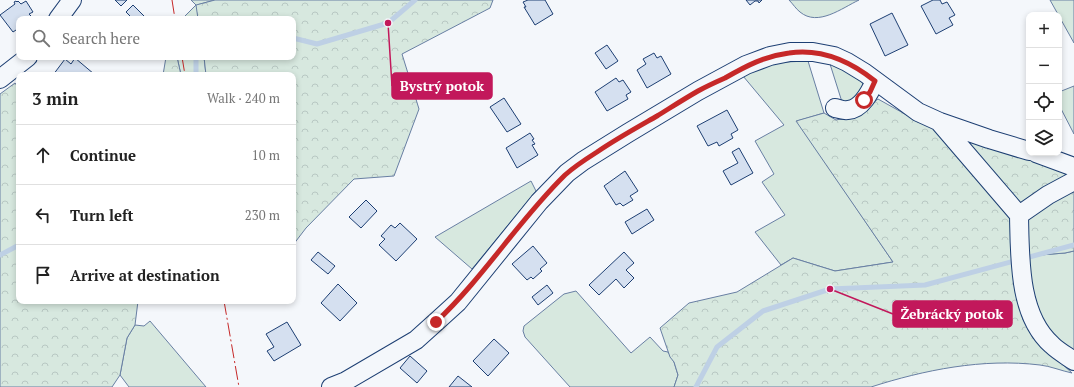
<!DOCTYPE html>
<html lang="en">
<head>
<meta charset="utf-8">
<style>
  :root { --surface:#fff; --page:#f6f6f6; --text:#222; --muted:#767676; --line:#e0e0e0 }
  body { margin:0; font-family:"PT Serif",serif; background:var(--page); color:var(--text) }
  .controls { position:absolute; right:12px; top:12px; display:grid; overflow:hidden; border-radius:8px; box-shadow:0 2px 6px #0003 }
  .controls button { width:36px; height:36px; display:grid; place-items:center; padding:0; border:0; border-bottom:1px solid var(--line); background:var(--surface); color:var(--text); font:20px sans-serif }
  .stop { position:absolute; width:12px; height:12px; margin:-9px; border:3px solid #c62828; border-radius:50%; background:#fff }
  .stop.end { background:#c62828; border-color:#fff; box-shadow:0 1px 4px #0008 }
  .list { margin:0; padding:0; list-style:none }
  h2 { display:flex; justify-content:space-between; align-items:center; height:52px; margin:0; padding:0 16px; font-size:17px }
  h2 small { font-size:13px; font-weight:400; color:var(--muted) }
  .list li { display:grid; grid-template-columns:26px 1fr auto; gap:12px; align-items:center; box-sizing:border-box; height:60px; padding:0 16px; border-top:1px solid var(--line) }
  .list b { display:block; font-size:15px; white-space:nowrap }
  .list em { font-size:13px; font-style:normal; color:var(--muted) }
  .icon { flex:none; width:22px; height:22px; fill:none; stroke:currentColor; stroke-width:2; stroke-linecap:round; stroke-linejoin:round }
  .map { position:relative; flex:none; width:1074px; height:387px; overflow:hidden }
  .search { position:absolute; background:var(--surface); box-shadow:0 2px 6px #0003; left:16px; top:16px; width:280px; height:44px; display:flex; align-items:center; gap:10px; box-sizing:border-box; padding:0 14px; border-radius:8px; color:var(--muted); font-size:15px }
  .panel { position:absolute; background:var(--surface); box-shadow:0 2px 6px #0003; left:16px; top:72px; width:280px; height:232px; border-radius:8px }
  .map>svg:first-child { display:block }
</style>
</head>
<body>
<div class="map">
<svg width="1074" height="387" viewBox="0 0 1074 387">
  <defs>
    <pattern id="forest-crowns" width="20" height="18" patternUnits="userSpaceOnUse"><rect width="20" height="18" fill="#d7e8df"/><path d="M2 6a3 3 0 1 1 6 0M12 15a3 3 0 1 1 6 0" fill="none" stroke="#b8c8c3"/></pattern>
  </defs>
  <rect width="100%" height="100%" fill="#f4f7fb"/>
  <path fill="#d7e8df" stroke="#687fa3" d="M191,0H215L197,5L198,19H182L196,5Z
    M789,0H859C842,8 818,27 800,12C796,9 793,4 789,0Z
    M1050,0H1074V43Z
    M177,57H204L206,75H181Z
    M808,61L824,113L797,121L893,262L835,271L793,258L781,265L755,232L785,215L762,182L774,174L755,141L784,125L743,76L770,64L785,62Z
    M830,64L838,66L862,82L865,89L855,101L842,102Z
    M1074,86V134L1059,105V92Z
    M531,181L536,191L472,269L435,237Z
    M1074,251V351C1070,349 1066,348 1063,346C1037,325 1032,287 1027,256L1065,253Z
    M576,291L631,353L650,337L663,351L668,352L674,362L678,375L674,387H570L525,337L523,331L524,326L564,294Z
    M150,321L206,387H129L120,375L127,338L135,325L144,326Z"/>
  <path fill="url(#forest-crowns)" stroke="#687fa3" d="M215,0H493L490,8L402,54L419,109L394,176L354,179L306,228L293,245V75H206L204,57H293V19H198L196,5Z
    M166,57H177L181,75H163Z
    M15,83L19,88V301H138L135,325L127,338L120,375L112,387H0V94Z
    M878,99L921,123L959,138L1046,164L1074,175V251L1065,253L1027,256L1013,264L1023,320L1041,345L1072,373C1062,371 1050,366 1040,365C983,358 924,370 871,387H674L678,375L674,362L670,357L660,328L689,303L737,292L793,258L835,271L893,262L796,121L824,113L836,120L854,116Z"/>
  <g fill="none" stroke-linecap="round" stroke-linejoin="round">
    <path stroke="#bed0e5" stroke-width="5" d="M293,38L317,44L388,23L415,0
      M196,75V57
      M0,255L19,245
      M696,387L717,347L763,311L830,289L925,285L1074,245"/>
  </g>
  <path fill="#d5e0f0" stroke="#1d3f73" d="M115,0H127L121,6Z
    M528,0H545L553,14L535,25L524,7H526L523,2Z
    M746,0H762L759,3L758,1H755L750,5Z
    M933,0H940L942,4L947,2L955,15L949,18L953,25L936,34L921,6Z
    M16,1L17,2L18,1L21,4L26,1L33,12L29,14L32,17L30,19H19V28L13,32L0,15L15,4L14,2Z
    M133,5L145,17L142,19H133L126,12Z
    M892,13L908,45L885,56L870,24Z
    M607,45L618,61L606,69L595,53Z
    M654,53L657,58L661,56L671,74L647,88L637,70L646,64L643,59Z
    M75,58L94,74L93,75H53L65,59L71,64Z
    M616,78L619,82L623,80L631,92L626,95L628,99L607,111L595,92Z
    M504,98L521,124L507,132L490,107Z
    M727,110L738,130L731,134L733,138L719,146L717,142L708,146L697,126Z
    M530,133L534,139L532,140L535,144L532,145L538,155L517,168L506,148Z
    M739,148L753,173L731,185L723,171L738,163L732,152Z
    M625,171L638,191L630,196L633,200L623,206L620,203L616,205L604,186Z
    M366,200L377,211L361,228L349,217Z
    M647,209L654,220L632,234L625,222Z
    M400,223L417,239L396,261L379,245L385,239L381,236L391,225L395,228Z
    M533,246L547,263L540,269L542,271L533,279L531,277L527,280L512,264Z
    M318,252L335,266L328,274L311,260Z
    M624,252L634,263L626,270L634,278L624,288L616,279L599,295L589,285Z
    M338,284L357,303L340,321L321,303Z
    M547,285L553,293L538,305L532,297Z
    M287,322L301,345L274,361L267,351L274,347L266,334Z
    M494,339L509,353L488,376L473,361Z
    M410,356L427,371L417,383L400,368Z
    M458,376L472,387H449Z"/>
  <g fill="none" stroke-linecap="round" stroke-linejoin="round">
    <defs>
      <path id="minor" d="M58,19L72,0
        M0,79L28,57
        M835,108C839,109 844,111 848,110C862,109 870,92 875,81
        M940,123L1019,215
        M1036,153L1074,167
        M1074,181L1048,195L1019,215C1020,257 1018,315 1052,345C1058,351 1067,356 1074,361
        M331,387L346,381L416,340L436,322L458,302L539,202L567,173L583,161L628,133L698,91L746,65L770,56L790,52H813L834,56L847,62L865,73L918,112L940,122L989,139L1029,151"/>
    </defs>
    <use href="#minor" stroke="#1d3f73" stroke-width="20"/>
    <use href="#minor" stroke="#f4f7fb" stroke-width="18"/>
    <path stroke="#c62828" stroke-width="1" stroke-dasharray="14 3 2 3" stroke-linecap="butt" d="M172,0L175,19
      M182,57L185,75
      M224,301L239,387"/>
  </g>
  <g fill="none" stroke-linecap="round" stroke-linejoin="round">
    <path stroke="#c62828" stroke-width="5" d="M436,322C484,277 518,221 565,175C575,166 586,159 597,152C616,139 636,128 657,116C670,108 684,99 698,91C707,86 716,82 725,78C746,66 765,56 789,53C822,48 850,61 875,81L870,92L864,100"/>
  </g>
  <path fill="none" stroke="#c2185b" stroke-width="1.5" d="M388 23L392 86M830 289L893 314"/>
  <g fill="#c2185b" stroke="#f4f7fb" stroke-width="1.5">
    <circle cx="388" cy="23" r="4"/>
    <circle cx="830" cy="289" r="4"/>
  </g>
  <g fill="#c2185b" stroke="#c2185b" stroke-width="1.5">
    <rect x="392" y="73" width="100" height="26" rx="4"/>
    <rect x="893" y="301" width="119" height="26" rx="4"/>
  </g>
  <g font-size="14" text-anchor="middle" font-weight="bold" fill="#fff">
    <text x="442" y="91">Bystrý potok</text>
    <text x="952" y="319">Žebrácký potok</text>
  </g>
</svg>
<div class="controls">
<button>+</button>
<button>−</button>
<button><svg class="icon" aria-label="locate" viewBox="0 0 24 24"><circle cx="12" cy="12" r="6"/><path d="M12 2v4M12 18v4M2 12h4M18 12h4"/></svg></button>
<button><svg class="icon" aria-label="layers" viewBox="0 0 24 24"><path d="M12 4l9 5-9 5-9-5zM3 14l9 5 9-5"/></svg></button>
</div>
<div class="stop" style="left:864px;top:100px"></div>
<div class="stop end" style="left:436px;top:322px"></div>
<div class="search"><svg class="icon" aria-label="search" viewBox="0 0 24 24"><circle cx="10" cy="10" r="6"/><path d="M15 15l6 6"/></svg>Search here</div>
<section class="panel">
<h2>3 min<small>Walk · 240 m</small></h2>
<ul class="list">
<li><svg class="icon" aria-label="ahead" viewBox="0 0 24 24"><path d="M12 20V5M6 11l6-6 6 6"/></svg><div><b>Continue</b></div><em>10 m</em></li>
<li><svg class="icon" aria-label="left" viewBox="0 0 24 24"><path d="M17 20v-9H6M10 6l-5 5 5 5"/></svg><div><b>Turn left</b></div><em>230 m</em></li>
<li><svg class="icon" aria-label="arrive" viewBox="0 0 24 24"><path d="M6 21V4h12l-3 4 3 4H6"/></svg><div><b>Arrive at destination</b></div></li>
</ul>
</section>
</div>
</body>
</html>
